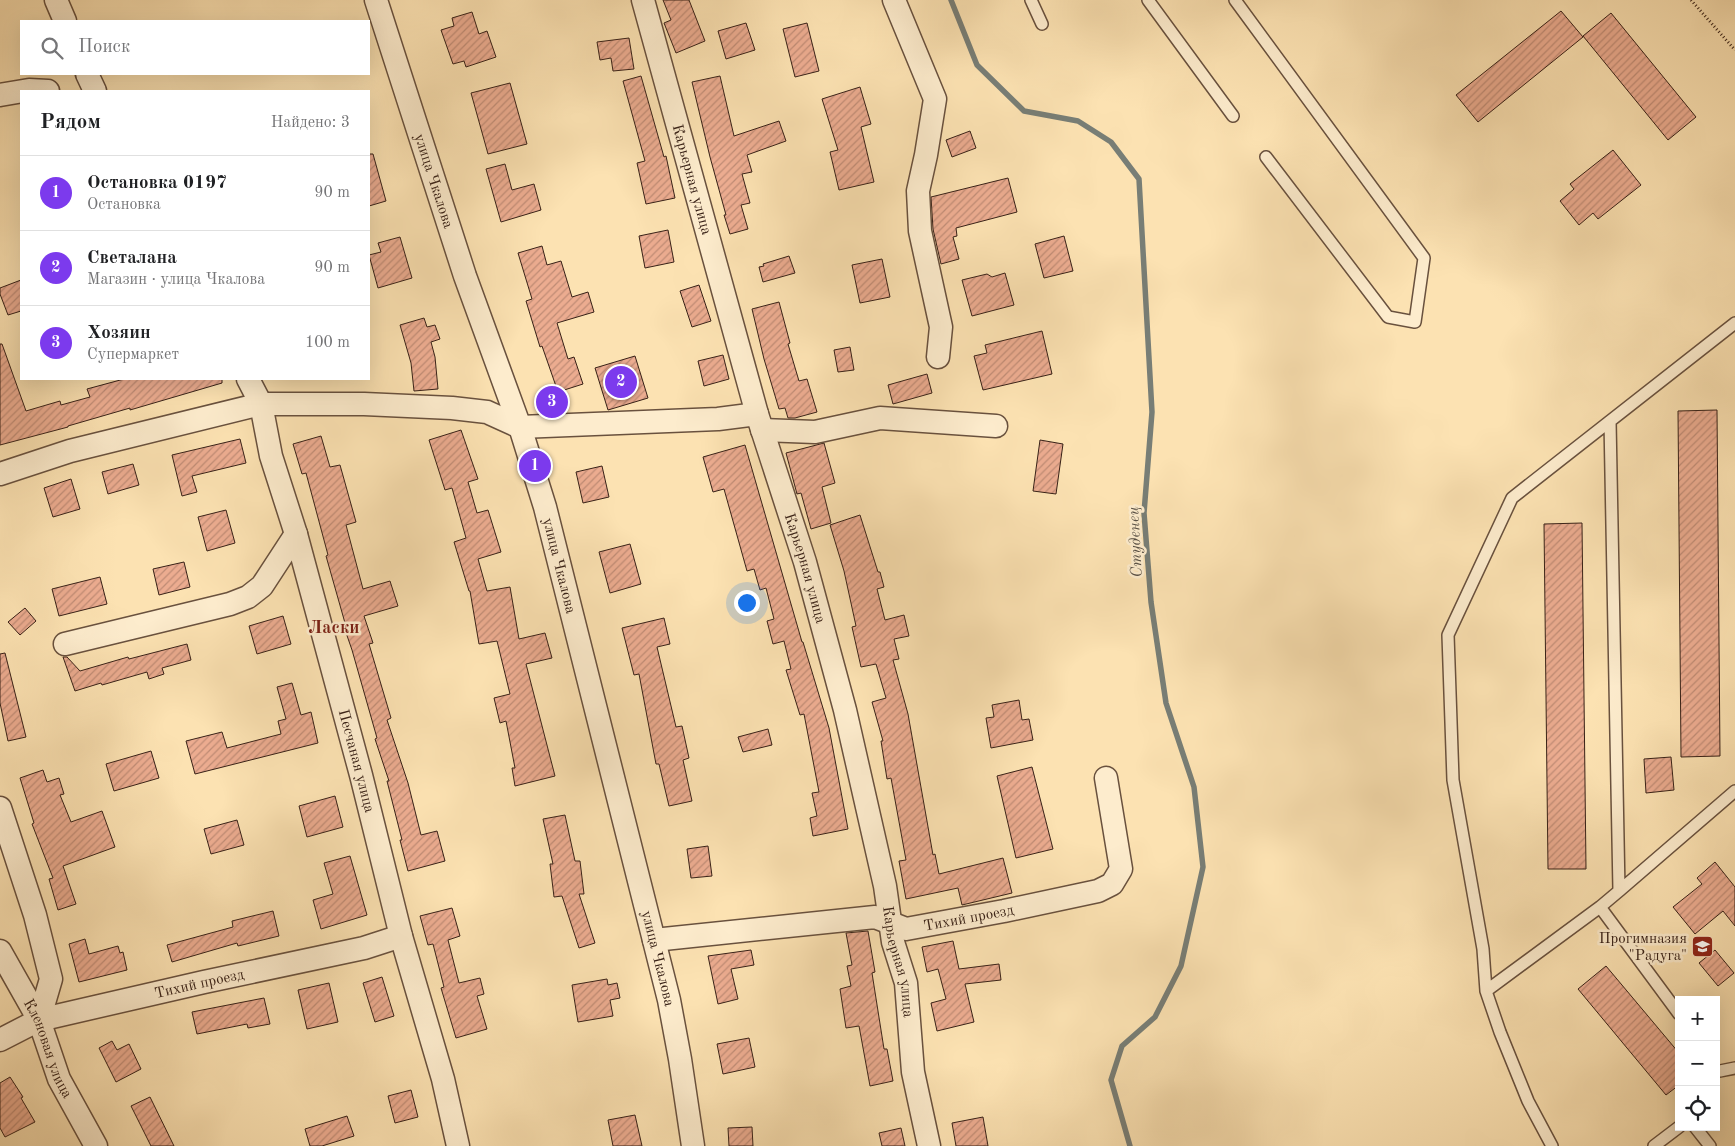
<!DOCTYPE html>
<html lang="ru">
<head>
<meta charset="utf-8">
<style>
  :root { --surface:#fff; --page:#f6f6f6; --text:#202124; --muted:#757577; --line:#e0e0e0; --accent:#7c3aed }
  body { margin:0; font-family:"Old Standard TT",serif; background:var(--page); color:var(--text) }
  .controls { position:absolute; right:15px; bottom:15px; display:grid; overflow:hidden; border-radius:0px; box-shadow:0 5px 20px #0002 }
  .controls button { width:45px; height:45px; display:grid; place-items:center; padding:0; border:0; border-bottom:1px solid var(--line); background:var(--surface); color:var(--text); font:25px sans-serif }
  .you { position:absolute; left:746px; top:602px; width:18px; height:18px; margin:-12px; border:4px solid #fff; border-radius:50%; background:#1a73e8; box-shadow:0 0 0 8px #1a73e833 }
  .badge { display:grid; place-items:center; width:32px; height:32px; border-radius:50%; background:var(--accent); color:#fff; font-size:16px; font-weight:700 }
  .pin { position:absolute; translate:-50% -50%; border:2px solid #fff; box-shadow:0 1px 5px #0006 }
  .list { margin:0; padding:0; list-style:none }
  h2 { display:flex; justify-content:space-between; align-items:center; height:65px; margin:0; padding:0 20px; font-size:21px }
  h2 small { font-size:16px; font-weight:400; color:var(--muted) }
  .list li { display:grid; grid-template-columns:32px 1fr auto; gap:15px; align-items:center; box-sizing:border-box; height:75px; padding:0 20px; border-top:1px solid var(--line) }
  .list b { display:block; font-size:19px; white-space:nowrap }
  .list p { margin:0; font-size:16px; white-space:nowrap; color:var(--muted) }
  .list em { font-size:16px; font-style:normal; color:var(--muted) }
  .icon { flex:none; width:28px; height:28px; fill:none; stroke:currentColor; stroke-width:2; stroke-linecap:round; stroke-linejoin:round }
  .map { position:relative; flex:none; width:1735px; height:1146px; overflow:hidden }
  .search { position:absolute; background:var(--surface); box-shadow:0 5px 20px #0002; left:20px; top:20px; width:350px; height:55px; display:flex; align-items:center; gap:12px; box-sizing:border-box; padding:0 18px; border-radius:0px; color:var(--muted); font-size:19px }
  .panel { position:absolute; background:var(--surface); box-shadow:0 5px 20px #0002; left:20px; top:90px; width:350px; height:290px; border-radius:0px }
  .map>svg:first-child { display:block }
</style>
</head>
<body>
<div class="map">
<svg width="1735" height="1146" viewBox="0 0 1735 1146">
  <defs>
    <pattern id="building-hatch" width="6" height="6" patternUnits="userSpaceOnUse" patternTransform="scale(1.25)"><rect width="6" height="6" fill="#ecac90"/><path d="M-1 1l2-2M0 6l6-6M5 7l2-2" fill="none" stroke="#c08c75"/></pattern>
  </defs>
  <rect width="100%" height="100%" fill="#fce2b2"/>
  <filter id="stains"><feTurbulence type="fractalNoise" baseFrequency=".004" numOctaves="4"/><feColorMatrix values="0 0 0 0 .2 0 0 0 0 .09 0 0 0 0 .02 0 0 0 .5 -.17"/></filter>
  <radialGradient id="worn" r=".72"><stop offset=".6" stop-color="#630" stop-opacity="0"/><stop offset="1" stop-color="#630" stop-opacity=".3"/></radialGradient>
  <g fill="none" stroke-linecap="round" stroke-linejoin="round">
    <path stroke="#787e76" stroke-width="5.5" d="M951,0L977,65L1024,111L1078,121L1111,142L1139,179L1152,412L1144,513L1151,602L1166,703L1194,787L1203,867L1181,966L1155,1017L1122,1046L1111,1080L1130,1146"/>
  </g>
  <path fill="url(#building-hatch)" stroke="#382117" d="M663,0H689L705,41L676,53L664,23L671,20Z
    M1561,11L1583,37L1478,122L1456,95Z
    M472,12L479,34L487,31L496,57L466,67L464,61L453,64L441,30L454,26L452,18Z
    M1611,13L1696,117L1668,140L1583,36Z
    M746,23L755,50L726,59L718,31Z
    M807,23L819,71L795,77L783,29Z
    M629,38L634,69L613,71L611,58L600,60L597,42Z
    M641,76L664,157L666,156L675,198L646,204L637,163L645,161L623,81Z
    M720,76L734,136L779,121L786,141L747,155L752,172L742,174L750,203L741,205L748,229L730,234L724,215H726L710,157L692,82Z
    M510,83L527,144L488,154L471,93Z
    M860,87L871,124L861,127L874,182L839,190L830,152L838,150L822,99Z
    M970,131L976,148L952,157L946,140Z
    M1613,150L1641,185L1598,219L1593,213L1579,225L1560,201L1574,189L1570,184Z
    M369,154H373L386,201L369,206Z
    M505,164L512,190L534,184L541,210L501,222L486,169Z
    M1008,178L1017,212L956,228L957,236L953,237L959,259L941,264L933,229L931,197Z
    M668,230L674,262L645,268L639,236Z
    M1064,236L1073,271L1044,278L1035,244Z
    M400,237L412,278L378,288L369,255L381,252L378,243Z
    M542,246L547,265L561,261L572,297L588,292L594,312L557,323L568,359L574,357L583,384L558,392L542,346L540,347L526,301L532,299L518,253Z
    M789,256L795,273L763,282L759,267L764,266L763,264Z
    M882,259L890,297L860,303L852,265Z
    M1005,273L1014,305L972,316L962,280L987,274L992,277Z
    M21,280V311L8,315L0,294V288Z
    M699,285L711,321L692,327L680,291Z
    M779,302L790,343L788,344L799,381L807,379L817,412L795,418H788L785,408L779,409L764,359L752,309Z
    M424,318L427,327L435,325L440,339L431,342L435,357L438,389L414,391L411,363L400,325Z
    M1042,331L1052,374L983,390L974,356L987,353L985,345Z
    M0,344H2L26,411L60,401L61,405L90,397L87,389L124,379H222V383L130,410V408L68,426V427L0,445Z
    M850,347L854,370L838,372L834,350Z
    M723,355L729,379L704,386L698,361Z
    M635,356L648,398L608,410L595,368Z
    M927,374L932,393L893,404L888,385Z
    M1717,410L1720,756L1681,757L1678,411Z
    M461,430L478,479L468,482L477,513L488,510L501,552L478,559L487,591L510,587L519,639L545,633L552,658L526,664L555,776L515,786L512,768H515L506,721L500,723L494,698L510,694L497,641L479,644L470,591H469L454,542L466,538L452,488L445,490L429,440Z
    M321,436L330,467L340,465L356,522L346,525L363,589L390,581L398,606L364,616L373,643L369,644L391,718L387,720L408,783L421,835L437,831L445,861L408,871L400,840H402L387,781H389L375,739L377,738L352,650L343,624L345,623L326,556L328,555L306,473L302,474L293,444Z
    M240,439L246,463L192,476L197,492L182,496L172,455Z
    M1040,440L1063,444L1056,494L1033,491Z
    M824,443L835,483L822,487L831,523L811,529L801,493L797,494L786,453Z
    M745,445L802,642H803L829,728L848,829L813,836L810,818L817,816L812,793L819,792L804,714L800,715L786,670L791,669L784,641L773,644L767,621L774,619L766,588L760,590L754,569L747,571L724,489L713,492L703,457Z
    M133,464L139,485L108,494L102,472Z
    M602,466L609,497L583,503L576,472Z
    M71,479L80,509L53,517L44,488Z
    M226,510L235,543L207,551L198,517Z
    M860,515L878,572H880L884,587L877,589L885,620L904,615L909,636L894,639L899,659L893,660L908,714L933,855L935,854L939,874L1003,858L1012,893L962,905L958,888L906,899L899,861L906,860L891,778L887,779L881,741H883L872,702L886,698L876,664L861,667L852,627L856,626L844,571L830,525Z
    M1582,523L1586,869H1548L1544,524Z
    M630,544L641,584L610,593L599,552Z
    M184,562L190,587L159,595L153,569Z
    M100,577L107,604L59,616L52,589Z
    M25,608L36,621L20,635L8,622Z
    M283,616L291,644L257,654L249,626Z
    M664,618L670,644L657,647L676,727L682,726L689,758L683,760L692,801L669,806L659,764H656L639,674L634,675L622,628Z
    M187,644L191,660L162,668L164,674L149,679L147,672L102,685L101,683L75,691L63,657H67L80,671L128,657L129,659Z
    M5,653L26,737L8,741L0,703V654Z
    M292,683L301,715L311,712L318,743L195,774L186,741L222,732L227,748L281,734L278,721L286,719L277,687Z
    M1019,700L1022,720L1029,719L1033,740L991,748L986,718L994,717L992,705Z
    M768,729L772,745L743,752L738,737Z
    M151,751L159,778L114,791L106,764Z
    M1671,757L1674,790L1646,793L1644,759Z
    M1032,767L1053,849L1016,858L997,776Z
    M43,770L47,782L59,778L64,794L60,795L71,822L102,811L115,847L63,866L76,904L58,910L49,879L53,878L32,824L34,823L20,778Z
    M335,796L343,827L307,837L299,806Z
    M565,815L575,861H580L584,894H579L595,943L579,948L562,896L554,897L550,864H553L543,819Z
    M237,820L244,845L211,854L204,829Z
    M708,846L712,876L691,878L687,849Z
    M350,856L367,915L321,929L313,900L333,894L324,863Z
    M1715,862L1735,887V926L1723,911L1695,934L1673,907L1702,884L1697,878Z
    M452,908L460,936L448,940L459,983L480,978L484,994L477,996L487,1029L456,1038L441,988L444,987L433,944L428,945L420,916Z
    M273,911L279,936L238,946L237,943L172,962L167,945L233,927L232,921Z
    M868,931L875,972L872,973L884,1049H887L893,1081L870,1086L859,1026L846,1028L840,989L851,986L847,966L852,965L846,933Z
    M85,939L89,954L118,946L120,953L123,952L127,970L79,982L69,944Z
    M953,941L959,969L999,964L1001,980L965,984L974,1022L937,1031L931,1003L946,999L938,969L927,972L922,947Z
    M751,950L754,965L731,969L738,999L718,1004L708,956Z
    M1715,950L1734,973L1718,986L1699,963Z
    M1606,966L1679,1053V1085L1666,1095L1578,989Z
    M382,977L394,1016L375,1022L363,983Z
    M607,979L608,985L617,983L620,998L610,1000L613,1016L578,1022L572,985Z
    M329,983L338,1022L307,1029L298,990Z
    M264,998L270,1024L248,1028L247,1024L197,1034L192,1012Z
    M749,1038L755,1067L723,1074L717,1044Z
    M112,1041L117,1050L129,1044L141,1069L116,1082L99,1048Z
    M10,1077L23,1097L21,1098L35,1122L5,1137L0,1128V1083Z
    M411,1090L418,1117L395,1123L388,1096Z
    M150,1097L174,1146H151L131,1106Z
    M635,1115L642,1146H613L608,1120Z
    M347,1116L354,1136L322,1146H310L305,1129Z
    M983,1117L988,1146H956L952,1123Z
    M752,1127L753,1146H729L728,1128Z
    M901,1128L905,1146H882L879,1133Z"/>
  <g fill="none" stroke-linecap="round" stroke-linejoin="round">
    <defs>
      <path id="lane" d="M1031,0L1042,24
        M1148,0L1233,116
        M1235,0L1424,258L1415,322L1388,317L1266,157
        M1619,891L1735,791
        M1600,907L1619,891L1610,421
        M1486,991L1600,907L1679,1014
        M1720,1071L1735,1068
        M1695,1127L1710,1146
        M1552,1146L1528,1101L1500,1032L1486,991L1483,949L1453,780L1448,635L1512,498L1735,323
        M1654,1146L1679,1127"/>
      <g id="street">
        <path d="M56,0L65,21"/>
        <path id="s1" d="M376,0L465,276L520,427L545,507L669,1000L680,1059L693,1146"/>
        <path id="s2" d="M643,0L757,414L805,562L845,710L885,886L893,942L906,983L913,1072L929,1146"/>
        <path d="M894,0L935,99L926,155L918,191L920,231L941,327L938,357"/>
        <path d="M87,74L95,91"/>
        <path d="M0,95L29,90L48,91"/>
        <path id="s3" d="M248,379L261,404L271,456L296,534L361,775L401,936L443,1079L458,1146"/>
        <path d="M762,430L815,432L880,418L996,426"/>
        <path d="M0,474L70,451L261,404H364L452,408L487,412L520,427L718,419L757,414"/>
        <path d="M65,644L230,604L248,597L262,586L296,534"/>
        <path d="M0,808L35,915L51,979L39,1020"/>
        <path id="s4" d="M654,940L875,917L906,929L1004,911L1098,891L1112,884L1121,869L1106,778"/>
        <path id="s5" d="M0,951L39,1020L59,1079L96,1146"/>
        <path id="s6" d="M0,1040L39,1020L204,982L364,948L401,936"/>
      </g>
    </defs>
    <use href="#lane" stroke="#69513e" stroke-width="14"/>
    <use href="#street" stroke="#69513e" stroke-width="25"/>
    <path stroke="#382117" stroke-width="3" stroke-dasharray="1 2.5" stroke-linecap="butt" d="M1691,0L1735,50"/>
    <use href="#lane" stroke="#fdeccd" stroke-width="11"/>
    <use href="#street" stroke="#fdeccd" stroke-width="22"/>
  </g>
  <defs>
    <symbol id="school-square" viewBox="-11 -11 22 22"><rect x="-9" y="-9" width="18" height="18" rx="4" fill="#8f2418" stroke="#fdeccd"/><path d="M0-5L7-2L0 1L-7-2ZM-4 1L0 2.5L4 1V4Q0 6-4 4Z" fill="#fff"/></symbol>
  </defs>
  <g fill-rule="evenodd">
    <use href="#school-square" x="1690" y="934" width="25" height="25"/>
  </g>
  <g text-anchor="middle" stroke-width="5" stroke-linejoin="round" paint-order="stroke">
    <g font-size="15" fill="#382117" stroke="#fdeccd">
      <text dy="5" stroke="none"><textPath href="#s2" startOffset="186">Карьерная улица</textPath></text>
      <text dy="5" stroke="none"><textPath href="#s1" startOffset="190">улица Чкалова</textPath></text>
      <text dy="5" stroke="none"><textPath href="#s1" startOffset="595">улица Чкалова</textPath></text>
      <text dy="5" stroke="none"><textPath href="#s2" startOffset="591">Карьерная улица</textPath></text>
      <text dy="5" stroke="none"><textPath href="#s3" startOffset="398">Песчаная улица</textPath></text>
      <text dy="5" stroke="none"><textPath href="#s4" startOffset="319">Тихий проезд</textPath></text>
      <text dy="5" stroke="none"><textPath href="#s1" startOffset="1000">улица Чкалова</textPath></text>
      <text dy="5" stroke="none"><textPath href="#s2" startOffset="996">Карьерная улица</textPath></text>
      <text dy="5" stroke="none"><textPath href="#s6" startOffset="208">Тихий проезд</textPath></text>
      <text dy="5" stroke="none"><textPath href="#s5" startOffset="109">Кленовая улица</textPath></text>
    </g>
    <g font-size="15" fill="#382117" stroke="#fdeccd" text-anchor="end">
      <text x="1687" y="943">Прогимназия<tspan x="1687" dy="17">"Радуга"</tspan></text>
    </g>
    <g font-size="16" font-style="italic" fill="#585046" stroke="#fdeccd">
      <text transform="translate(1134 542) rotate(-93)" y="6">Студенец</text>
    </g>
    <g font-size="18" font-weight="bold" fill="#7a1f14" stroke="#fdeccd">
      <text x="334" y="633">Ласки</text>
    </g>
  </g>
  <rect width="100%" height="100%" filter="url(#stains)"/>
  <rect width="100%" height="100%" fill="url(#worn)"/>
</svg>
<div class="controls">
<button>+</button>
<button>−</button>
<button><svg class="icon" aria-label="locate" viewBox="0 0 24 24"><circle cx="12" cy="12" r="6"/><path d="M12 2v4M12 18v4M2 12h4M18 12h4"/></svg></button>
</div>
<div class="you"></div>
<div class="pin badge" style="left:535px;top:466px">1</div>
<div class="pin badge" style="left:621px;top:382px">2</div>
<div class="pin badge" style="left:552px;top:402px">3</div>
<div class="search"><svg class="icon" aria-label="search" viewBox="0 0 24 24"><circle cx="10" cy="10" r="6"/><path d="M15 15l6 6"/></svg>Поиск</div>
<section class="panel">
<h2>Рядом<small>Найдено: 3</small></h2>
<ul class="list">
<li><span class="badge">1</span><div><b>Остановка 0197</b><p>Остановка</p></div><em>90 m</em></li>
<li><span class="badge">2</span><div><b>Светалана</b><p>Магазин · улица Чкалова</p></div><em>90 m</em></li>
<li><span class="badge">3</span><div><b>Хозяин</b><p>Супермаркет</p></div><em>100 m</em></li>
</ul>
</section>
</div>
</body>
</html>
